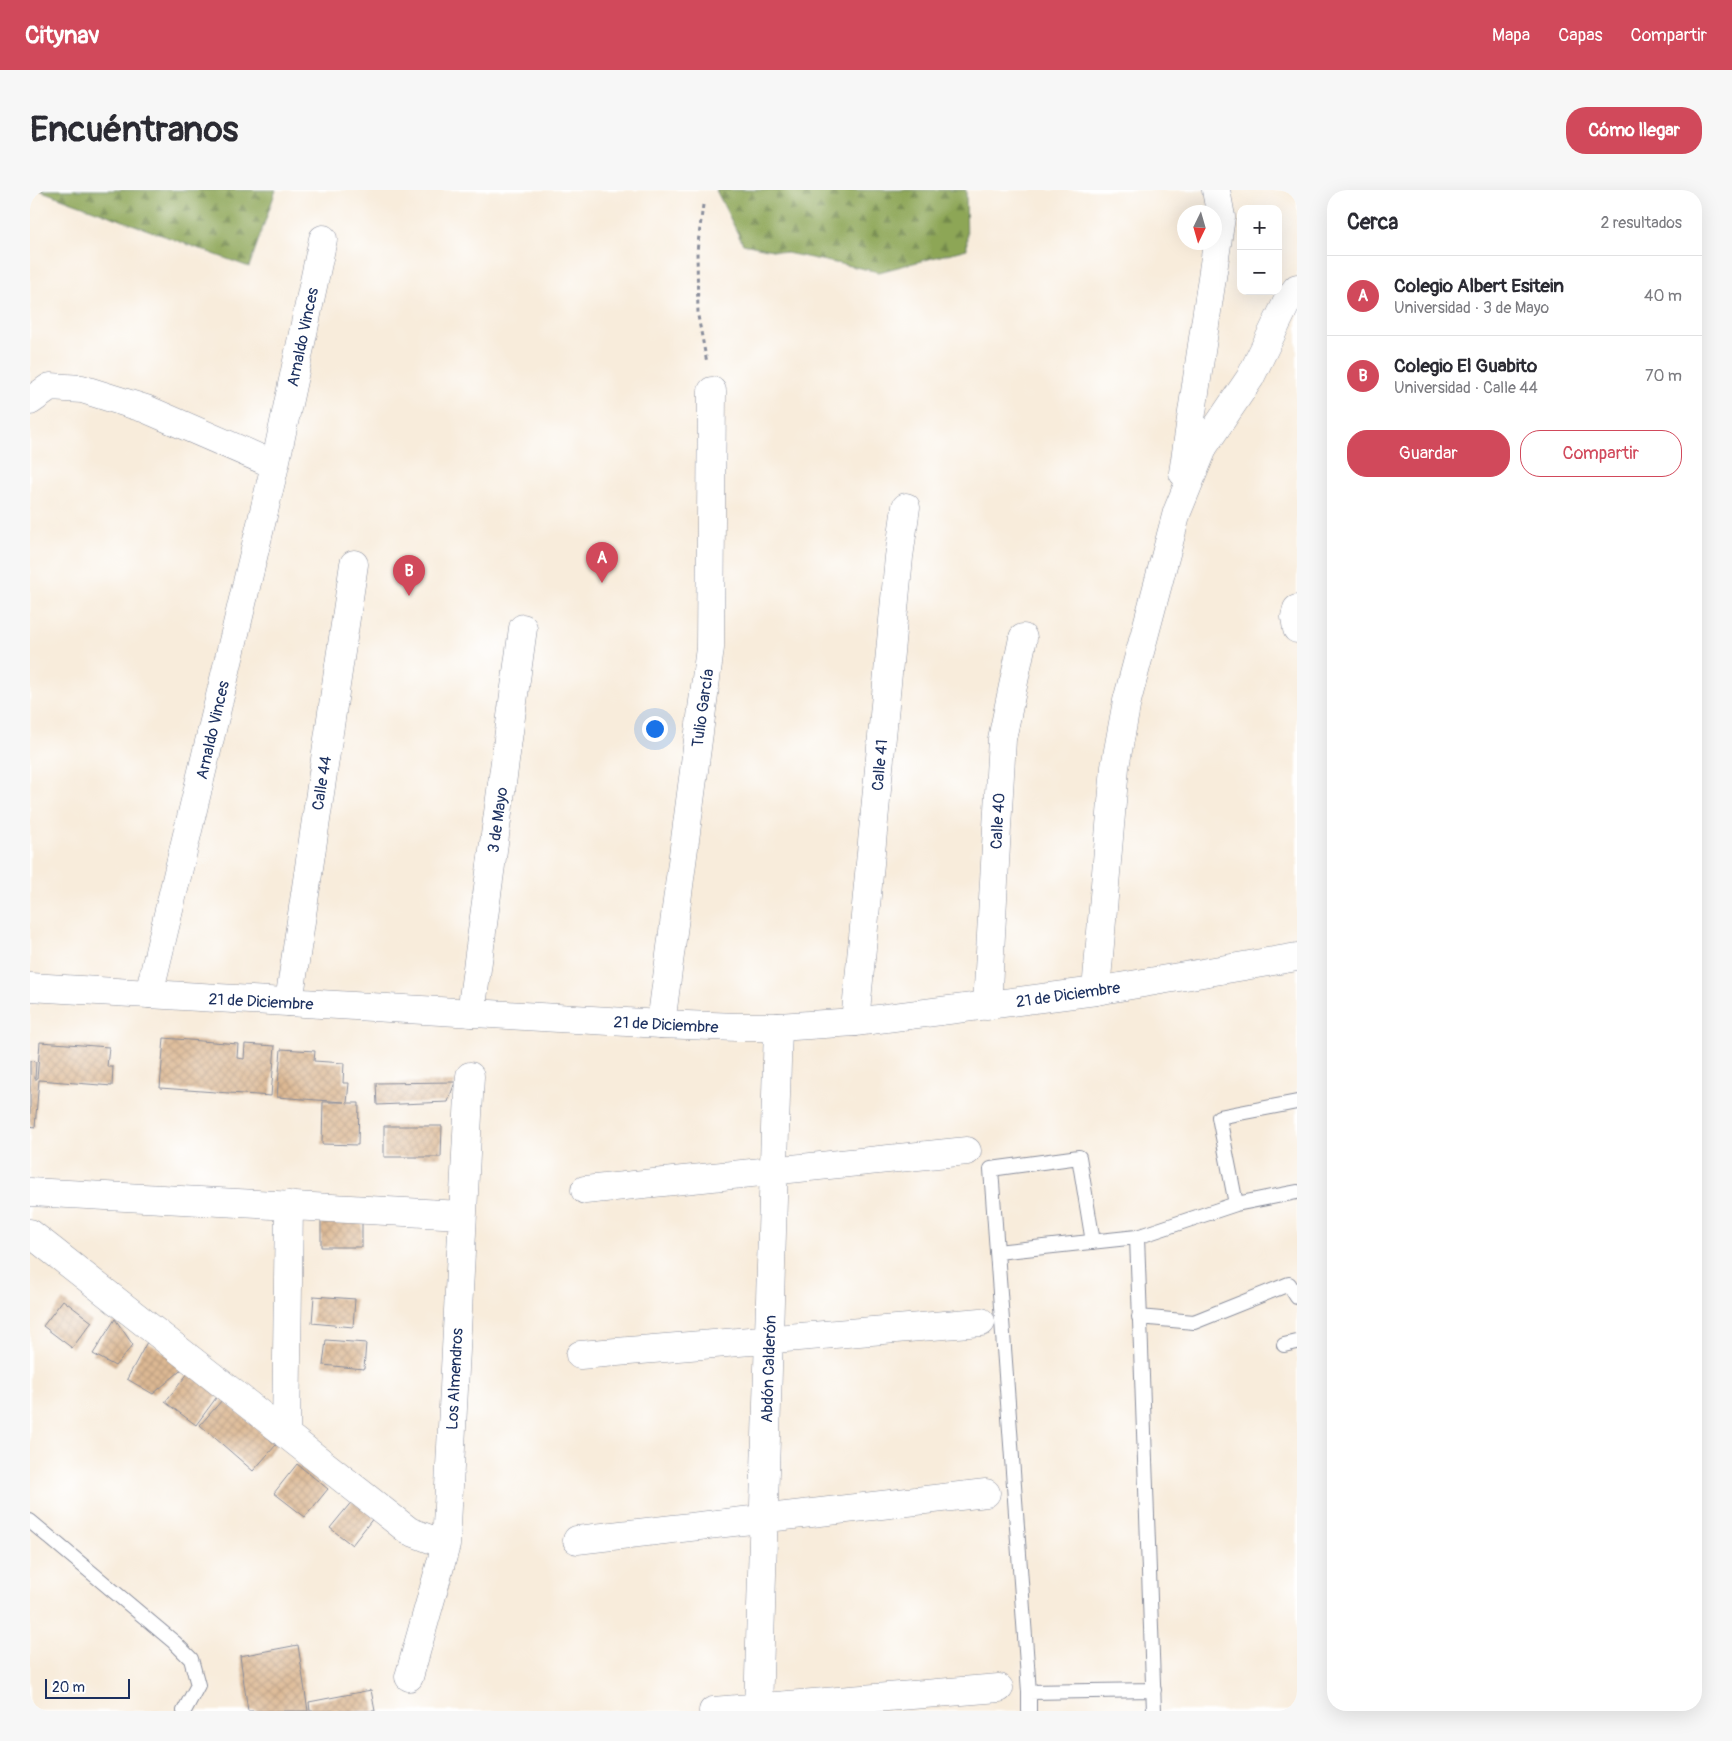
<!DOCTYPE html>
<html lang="es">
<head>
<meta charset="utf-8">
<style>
  :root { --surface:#fff; --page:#f7f7f7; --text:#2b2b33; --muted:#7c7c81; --line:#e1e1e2; --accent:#d1495b }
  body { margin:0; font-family:Pangolin,sans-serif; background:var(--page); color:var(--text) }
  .controls { position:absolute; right:15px; top:15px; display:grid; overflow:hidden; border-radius:10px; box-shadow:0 5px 20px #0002 }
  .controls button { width:45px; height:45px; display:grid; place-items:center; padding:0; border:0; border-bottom:1px solid var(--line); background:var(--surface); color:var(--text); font:25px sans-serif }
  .compass { position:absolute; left:1147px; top:15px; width:45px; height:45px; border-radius:50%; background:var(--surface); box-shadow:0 5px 20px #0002; rotate:185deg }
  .scale { position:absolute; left:15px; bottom:12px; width:85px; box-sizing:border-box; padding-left:5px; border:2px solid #1b2f5e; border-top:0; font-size:14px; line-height:18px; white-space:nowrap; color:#1b2f5e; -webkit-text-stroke:4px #fff; paint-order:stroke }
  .you { position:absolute; left:624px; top:538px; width:18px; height:18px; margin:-12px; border:4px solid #fff; border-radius:50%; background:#1a73e8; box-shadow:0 0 0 8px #1a73e833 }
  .badge { display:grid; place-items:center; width:32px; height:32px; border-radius:50%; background:var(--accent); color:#fff; font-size:16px; font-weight:700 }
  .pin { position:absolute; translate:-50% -41px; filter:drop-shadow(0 1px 2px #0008) }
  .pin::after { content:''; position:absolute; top:26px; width:18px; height:15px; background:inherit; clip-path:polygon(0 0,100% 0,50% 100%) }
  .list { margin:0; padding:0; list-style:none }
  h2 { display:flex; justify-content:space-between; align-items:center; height:65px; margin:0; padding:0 20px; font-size:21px }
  h2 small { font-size:16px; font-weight:400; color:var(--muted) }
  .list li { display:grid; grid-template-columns:32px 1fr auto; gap:15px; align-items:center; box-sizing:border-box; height:80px; padding:0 20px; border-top:1px solid var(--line) }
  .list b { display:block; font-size:19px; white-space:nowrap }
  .list p { margin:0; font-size:16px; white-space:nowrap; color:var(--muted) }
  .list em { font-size:16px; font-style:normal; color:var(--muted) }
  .actions { display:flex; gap:10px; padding:15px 20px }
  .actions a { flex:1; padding:11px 0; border:1px solid var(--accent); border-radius:20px; text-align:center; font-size:18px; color:var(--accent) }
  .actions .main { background:var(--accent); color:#fff }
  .map { position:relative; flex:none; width:1267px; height:1521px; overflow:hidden; border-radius:20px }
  header { display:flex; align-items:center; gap:30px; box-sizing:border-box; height:70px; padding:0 25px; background:var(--accent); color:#fff }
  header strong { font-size:24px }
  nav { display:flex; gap:28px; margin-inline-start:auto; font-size:18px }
  .intro { display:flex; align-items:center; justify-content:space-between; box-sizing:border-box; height:120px; padding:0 30px }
  h1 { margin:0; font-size:35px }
  .button { padding:12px 22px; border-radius:20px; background:var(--accent); color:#fff; font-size:18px; font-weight:700 }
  main { display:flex; gap:30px; padding:0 30px }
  aside { flex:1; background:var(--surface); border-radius:20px; box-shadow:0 5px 20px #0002 }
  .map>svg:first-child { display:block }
</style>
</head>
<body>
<header>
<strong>Citynav</strong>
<nav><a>Mapa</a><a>Capas</a><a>Compartir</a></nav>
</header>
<div class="intro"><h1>Encuéntranos</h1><a class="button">Cómo llegar</a></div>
<main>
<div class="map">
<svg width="1267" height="1521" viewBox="0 0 1267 1521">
  <defs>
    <pattern id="forest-firs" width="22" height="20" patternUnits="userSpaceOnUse" patternTransform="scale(1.25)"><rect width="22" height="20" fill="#8da657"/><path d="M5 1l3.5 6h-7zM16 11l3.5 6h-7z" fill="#72884b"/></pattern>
    <pattern id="building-cross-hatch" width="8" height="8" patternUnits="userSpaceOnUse" patternTransform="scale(1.25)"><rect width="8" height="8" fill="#dcb893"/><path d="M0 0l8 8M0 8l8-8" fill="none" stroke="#bc9e81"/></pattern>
  </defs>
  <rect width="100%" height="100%" fill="#fff"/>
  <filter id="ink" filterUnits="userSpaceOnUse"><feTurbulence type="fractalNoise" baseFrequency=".02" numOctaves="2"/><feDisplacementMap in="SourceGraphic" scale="10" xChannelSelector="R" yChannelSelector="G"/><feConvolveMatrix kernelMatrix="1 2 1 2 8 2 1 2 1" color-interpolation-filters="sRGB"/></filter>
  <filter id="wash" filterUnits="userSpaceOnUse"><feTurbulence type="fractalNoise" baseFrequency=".0096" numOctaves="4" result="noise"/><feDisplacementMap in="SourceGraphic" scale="20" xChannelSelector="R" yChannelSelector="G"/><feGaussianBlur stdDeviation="1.12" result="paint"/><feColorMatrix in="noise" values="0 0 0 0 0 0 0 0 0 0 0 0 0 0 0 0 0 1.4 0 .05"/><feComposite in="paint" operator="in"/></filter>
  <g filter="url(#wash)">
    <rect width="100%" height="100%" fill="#f8ecdb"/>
    <path fill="url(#forest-firs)" stroke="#546a5a" d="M9,0H246L219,77Z
      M686,0H936L937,59L849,82L713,54Z"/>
    <g id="blocks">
      <path fill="url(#building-cross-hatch)" d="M134,848L208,854L207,868L214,869L215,854L245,856L241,906L130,898Z
        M10,852L79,857L77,877H83L82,896L9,890L5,937L0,936V871L6,872L5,889H7Z
        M251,859L285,861L284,871L314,873L313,893H319L317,913H329L328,955L292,954L293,912H314L247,907Z
        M425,892L418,912L347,915L346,893Z
        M354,936H412L411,967H354Z
        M291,1031H332V1057H291Z
        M284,1106L325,1109L323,1137L282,1133Z
        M33,1110L62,1132L42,1158L13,1136Z
        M85,1129L103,1155L85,1176L63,1164Z
        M296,1150L336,1153L334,1179L293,1175Z
        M117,1152L156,1176L123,1204L97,1189Z
        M159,1182L189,1204L166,1235L135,1212Z
        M193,1209L246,1255L223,1281L170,1235Z
        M267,1274L298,1299L275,1327L244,1303Z
        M323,1310L344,1327L322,1355L300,1338Z
        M268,1455L278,1521H218L210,1466Z
        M341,1500L345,1521H280L279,1512Z"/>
    </g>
  </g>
  <g filter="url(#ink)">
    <use href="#blocks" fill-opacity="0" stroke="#8a8e9c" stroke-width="1"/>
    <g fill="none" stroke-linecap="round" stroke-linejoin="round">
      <defs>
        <path id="lane" d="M1206,1014L1189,927L1267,912
          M1107,1047L1124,1521
          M967,1062L1107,1047L1206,1014L1267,1002
          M1109,1127L1164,1132L1259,1094L1267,1107
          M1254,1155L1267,1152
          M0,1331L144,1452L161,1469L168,1495L154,1521
          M999,1502L1124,1500
          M999,1521V1502L961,979L1049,967L1063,1052"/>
        <path id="street" d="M0,211L20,197L52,199L116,219L245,275
          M1153,283L1191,27L1186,0
          M1267,419L1265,427L1267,439
          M1066,801L1085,577L1097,511L1147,322L1174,256L1220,188L1258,110L1267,98
          M119,804L245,275L293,49
          M259,812L324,374
          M957,816L972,549L993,448
          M441,823L493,438
          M825,832L869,367L876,317
          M631,834L680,458L682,201
          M555,1000L937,961
          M0,1002L432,1025
          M0,1043L379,1341L416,1355
          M550,1165L951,1132
          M256,1245L259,1015
          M547,1350L956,1303
          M379,1487L416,1355L440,886
          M683,1521L969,1498
          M728,1521L748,837"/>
        <path id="secondary" d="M0,797L631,834L707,837H748L825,832L1066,801L1267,767"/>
      </defs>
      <use href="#lane" stroke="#8a8e9c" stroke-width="16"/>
      <use href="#street" stroke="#8a8e9c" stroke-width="29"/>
      <use href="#secondary" stroke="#8a8e9c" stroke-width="29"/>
      <path stroke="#8a8e9c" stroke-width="3" stroke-dasharray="4 4" stroke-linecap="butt" d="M673,15L667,61L668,126L677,173"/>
      <use href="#lane" stroke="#fff" stroke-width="14"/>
      <use href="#street" stroke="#fff" stroke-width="28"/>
      <use href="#secondary" stroke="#fff" stroke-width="28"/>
    </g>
  </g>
  <g text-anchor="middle" stroke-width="5" stroke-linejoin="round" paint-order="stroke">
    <g font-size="16" fill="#1b2f5e" stroke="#fff">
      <text transform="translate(272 147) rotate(-78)" y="6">Arnaldo Vinces</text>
      <text transform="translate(672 518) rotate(-82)" y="6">Tulio García</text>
      <text transform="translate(182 540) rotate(-77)" y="6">Arnaldo Vinces</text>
      <text transform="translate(849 575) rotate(-85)" y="6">Calle 41</text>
      <text transform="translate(291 593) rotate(-81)" y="6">Calle 44</text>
      <text transform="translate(467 630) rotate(-82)" y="6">3 de Mayo</text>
      <text transform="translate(967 631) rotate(-87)" y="6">Calle 40</text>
      <text transform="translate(1038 804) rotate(-8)" y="6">21 de Diciembre</text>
      <text transform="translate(231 811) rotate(3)" y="6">21 de Diciembre</text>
      <text transform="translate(636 834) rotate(3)" y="6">21 de Diciembre</text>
      <text transform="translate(738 1179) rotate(-88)" y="6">Abdón Calderón</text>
      <text transform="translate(424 1189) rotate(-87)" y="6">Los Almendros</text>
    </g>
  </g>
</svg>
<div class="controls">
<button>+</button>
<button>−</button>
</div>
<svg class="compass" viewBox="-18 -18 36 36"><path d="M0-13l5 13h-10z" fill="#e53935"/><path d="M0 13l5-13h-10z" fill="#7c7c81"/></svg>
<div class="scale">20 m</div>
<div class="you"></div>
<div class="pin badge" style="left:572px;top:393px">A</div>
<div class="pin badge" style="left:379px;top:406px">B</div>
</div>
<aside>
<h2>Cerca<small>2 resultados</small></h2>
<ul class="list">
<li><span class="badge">A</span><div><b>Colegio Albert Esitein</b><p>Universidad · 3 de Mayo</p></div><em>40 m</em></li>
<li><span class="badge">B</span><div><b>Colegio El Guabito</b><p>Universidad · Calle 44</p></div><em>70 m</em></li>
</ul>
<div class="actions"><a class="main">Guardar</a><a>Compartir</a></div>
</aside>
</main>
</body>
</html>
